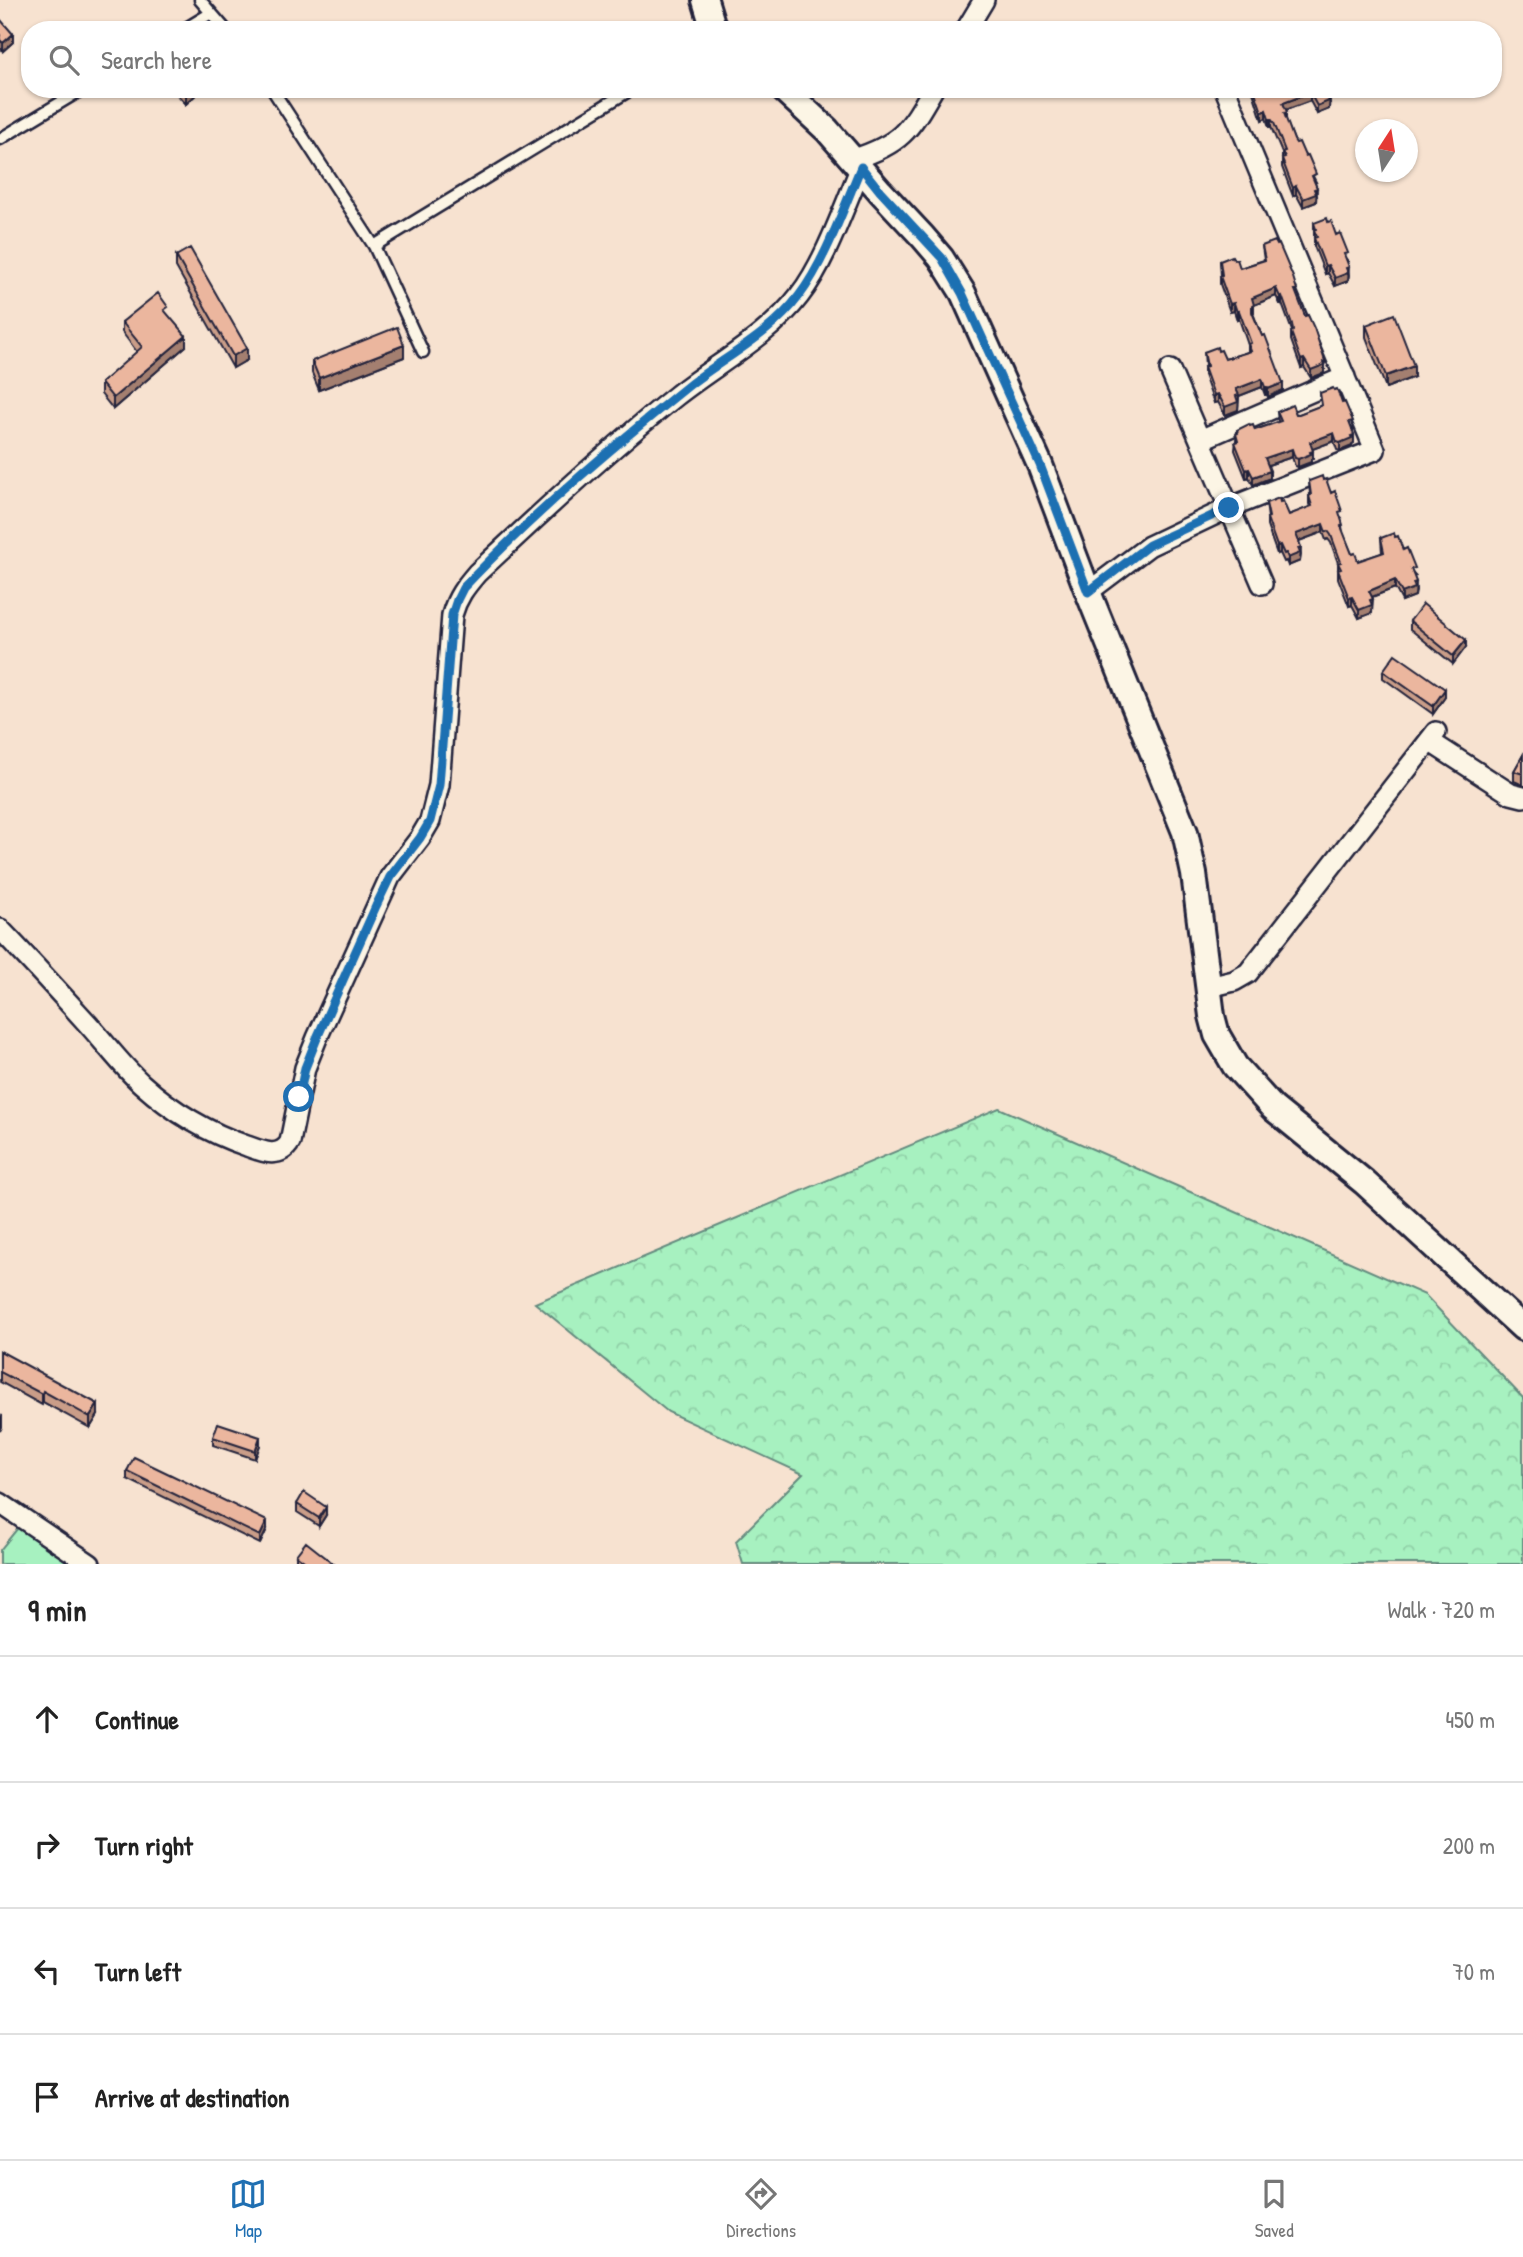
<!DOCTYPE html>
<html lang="en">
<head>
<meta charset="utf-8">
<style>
  :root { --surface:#fff; --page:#f2f2f2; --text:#222; --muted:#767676; --line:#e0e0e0; --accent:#1f6fb2 }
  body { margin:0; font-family:"Patrick Hand",sans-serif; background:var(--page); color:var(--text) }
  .compass { position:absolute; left:1355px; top:119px; width:63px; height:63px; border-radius:50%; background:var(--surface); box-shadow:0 2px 5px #0004; rotate:12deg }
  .stop { position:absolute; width:21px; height:21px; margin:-16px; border:5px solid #1f6fb2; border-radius:50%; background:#fff }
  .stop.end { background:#1f6fb2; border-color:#fff; box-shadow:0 2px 7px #0008 }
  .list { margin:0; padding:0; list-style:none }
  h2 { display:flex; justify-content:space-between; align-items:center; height:91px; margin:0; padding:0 28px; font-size:30px }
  h2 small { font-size:23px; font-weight:400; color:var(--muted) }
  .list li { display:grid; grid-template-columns:46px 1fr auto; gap:21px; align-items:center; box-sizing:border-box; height:126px; padding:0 28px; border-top:2px solid var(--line) }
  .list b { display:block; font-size:26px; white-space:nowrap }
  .list em { font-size:23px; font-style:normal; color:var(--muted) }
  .icon { flex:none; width:38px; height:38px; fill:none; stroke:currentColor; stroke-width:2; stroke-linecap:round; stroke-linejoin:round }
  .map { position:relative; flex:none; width:1523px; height:1564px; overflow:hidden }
  .search { position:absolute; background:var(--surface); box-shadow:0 2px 5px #0004; left:21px; right:21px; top:21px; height:77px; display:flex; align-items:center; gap:18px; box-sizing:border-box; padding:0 24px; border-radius:28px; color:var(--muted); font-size:26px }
  .sheet { height:595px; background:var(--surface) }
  nav { display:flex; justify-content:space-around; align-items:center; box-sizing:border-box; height:98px; border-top:2px solid var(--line); background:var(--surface); font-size:19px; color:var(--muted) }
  nav a { display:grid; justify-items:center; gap:4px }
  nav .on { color:var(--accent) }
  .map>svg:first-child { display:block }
</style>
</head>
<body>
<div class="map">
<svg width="1523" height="1564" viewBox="0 0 1523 1564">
  <defs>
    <pattern id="forest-crowns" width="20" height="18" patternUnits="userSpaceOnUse" patternTransform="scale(1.75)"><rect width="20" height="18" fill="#a7f1c0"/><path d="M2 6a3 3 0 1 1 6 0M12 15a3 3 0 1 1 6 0" fill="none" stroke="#8fcea6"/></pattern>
  </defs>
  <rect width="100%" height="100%" fill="#f7e2d0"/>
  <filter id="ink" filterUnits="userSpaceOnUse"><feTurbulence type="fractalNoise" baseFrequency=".0143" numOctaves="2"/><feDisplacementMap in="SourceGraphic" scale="14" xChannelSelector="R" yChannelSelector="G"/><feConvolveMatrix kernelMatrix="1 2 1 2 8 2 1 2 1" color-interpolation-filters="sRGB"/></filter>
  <g filter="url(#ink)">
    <path fill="#a7f1c0" stroke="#648a7e" stroke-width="2" d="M21,1524L71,1564H0V1550Z"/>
    <path fill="url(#forest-crowns)" stroke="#648a7e" stroke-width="2" d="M999,1108L1425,1295L1523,1398V1564H743L736,1541L803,1474L668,1412L535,1303Z"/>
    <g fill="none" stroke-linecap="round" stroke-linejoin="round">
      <defs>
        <path id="service" d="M200,0L226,30
          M183,30L211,13
          M272,89L374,246L423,352
          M0,139L83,89
          M374,246L632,89"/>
        <path id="minor" d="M966,30L984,0
          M854,159C901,144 909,131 933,89
          M1170,370L1262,584
          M1200,440L1345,377
          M1088,592L1149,546L1229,508L1375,450L1225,89
          M1429,741L1511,794L1523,797
          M0,929C30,960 59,992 88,1024C106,1044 122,1066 142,1084C172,1111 209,1133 247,1146C263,1152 280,1159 290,1142L305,1068L317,1038L390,877L420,838L430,821L439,785L452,615C457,597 465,587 477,573C542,512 606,452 676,396C715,365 769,336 799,296C825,263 844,207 861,167
          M1209,987L1234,981L1248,973L1436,732
          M0,1503L90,1564"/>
        <path id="tertiary" d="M705,0L714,30
          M783,89L827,130L880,191L923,237L941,258L963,293L1040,465L1088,592L1185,832L1194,874L1212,1016L1217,1035L1235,1066L1273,1108L1364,1182L1523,1328"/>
      </defs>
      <use href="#service" stroke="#22223b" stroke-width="15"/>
      <use href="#minor" stroke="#22223b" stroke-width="24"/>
      <use href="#tertiary" stroke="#22223b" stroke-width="30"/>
      <use href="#service" stroke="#fcf5e5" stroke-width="10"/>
      <use href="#minor" stroke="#fcf5e5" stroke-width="19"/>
      <use href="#tertiary" stroke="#fcf5e5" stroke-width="24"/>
    </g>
    <path fill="#ca9d88" stroke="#22223b" stroke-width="2" d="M0,19L13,42L3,51L0,48Z
      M172,89H202L186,104Z
      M1252,89H1329L1330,103H1329V109L1317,114L1310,101L1286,110V120L1294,140L1316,182H1315L1317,196H1316V202L1303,207L1296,194L1293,196L1282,167V153L1271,127H1269L1266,118L1262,120Z
      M1314,223L1348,261H1346L1349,275L1348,281L1335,286L1328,273L1325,274L1314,246Z
      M1262,246L1297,296L1325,369H1324V373L1311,378L1304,367L1301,368L1291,340V332L1292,331L1282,304H1280L1276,296L1254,305V313H1253L1283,390L1268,397L1267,395H1265L1262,387L1239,396L1238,410L1225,415L1218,402L1214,403L1204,375V367L1205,366L1204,352L1218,351L1225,359L1248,352V345L1239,319L1237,320L1234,311L1230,312L1220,284V276H1221L1220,261L1234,260L1240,268L1264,260Z
      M176,256L247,360L233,368L176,267Z
      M168,316L186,346L113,409L101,394V383L137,352L122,332V322Z
      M1366,325L1414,377L1386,388L1366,337Z
      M404,357L319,390L312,373V361Z
      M1320,393L1353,429L1354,443L1352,444V446L1340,451L1337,450L1334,441L1312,449L1313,459H1311V462L1298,467L1295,466L1292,457L1268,465L1270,478L1253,485L1249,477L1246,478L1235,450L1237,430L1250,426L1255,430L1278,422L1277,412L1299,414L1321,406Z
      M1309,481L1342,518L1341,519L1343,533L1352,554L1358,561L1382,553L1381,538L1415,576H1414L1416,590L1415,596L1402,601L1395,588L1372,597V613L1359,618L1352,605L1349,606L1338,578V563L1331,543L1328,539L1326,540L1323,532L1299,541L1301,555L1300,561L1288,566L1286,561L1284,562L1280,553L1277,554L1267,526V518H1268L1266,503L1280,502L1289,515L1310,507L1309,504V496L1310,495Z
      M1410,621L1466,647L1453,664L1410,629Z
      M1383,671L1445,697L1433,714L1383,678Z
      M1523,755V785L1514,781V771Z
      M0,1351L98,1415L90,1428L43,1402L42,1405L0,1382Z
      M213,1437L260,1445L255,1459L213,1445Z
      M127,1471L267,1529L260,1544L127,1479Z
      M297,1504L326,1515L319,1526L297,1512Z
      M296,1555L334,1564H298L296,1563Z"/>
    <path fill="#a47f6f" stroke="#22223b" stroke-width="2" d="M13,34V42L3,51V43Z
      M190,89H202L186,104V92Z
      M1310,93V101L1283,111V103Z
      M1330,95L1329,109L1317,114V106Z
      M1266,110V118L1262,120V112Z
      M1269,119H1271V127H1269Z
      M1296,186V194L1293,196V188Z
      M1317,188L1316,202L1303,207V199Z
      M1328,265V273L1325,274V266Z
      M1349,267L1348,281L1335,286V278L1346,268Z
      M1276,288V296L1254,305V313L1252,314V298Z
      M1282,296V304H1280V297Z
      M1234,303V311L1230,312V304Z
      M1239,311V319L1237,320V312Z
      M186,336V346L113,409V398Z
      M404,345V357L319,390V378Z
      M247,348V360L233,368V356Z
      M1304,359V367L1301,368V360Z
      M1325,361V369H1324V373L1311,378V370Z
      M1414,366V377L1386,388V376Z
      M1262,379V387L1239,396L1238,410L1225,415V407L1236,389Z
      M1283,383V390L1268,397V389Z
      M1265,387H1267V395H1265Z
      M1218,394V402L1214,403V395Z
      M1334,433V441L1310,450V442Z
      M1354,435V443L1352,444V446L1340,451V443Z
      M1292,449V457L1265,466V458Z
      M1313,451V459H1311V462L1298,467V459Z
      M1249,469V477L1246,478V470Z
      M1270,471V478L1253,485V477Z
      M1323,524V532L1296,542V534Z
      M1280,545V553L1277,554V546Z
      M1301,547L1300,561L1288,566V558L1298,548Z
      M1395,580V588L1369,598V591Z
      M1416,582L1415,596L1402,601V593L1413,583Z
      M1352,597V605L1349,606V598Z
      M1373,599L1372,613L1359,618V610L1370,600Z
      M1466,640V647L1453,664V656Z
      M1445,689V697L1433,714V706Z
      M43,1391V1402L42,1405V1394Z
      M98,1404V1415L90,1428V1417Z
      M2,1415V1427L0,1431V1419Z
      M260,1437V1445L255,1459V1451Z
      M326,1507V1515L319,1526V1518Z
      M267,1521V1529L260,1544V1536Z"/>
    <path fill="#ebb69e" stroke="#22223b" stroke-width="2" d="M0,19L13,34L3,43L0,40Z
      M1254,89H1328L1330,95L1327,96L1329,101L1317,106L1310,93L1283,103L1287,112L1284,113L1294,140L1296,143L1299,142L1305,156L1308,155L1316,174L1312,176L1317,188L1314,189L1316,194L1303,199L1296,186L1293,188L1282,159L1285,158L1282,152L1285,151L1274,123L1271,119H1269L1266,110L1262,112Z
      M1327,218L1328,222L1331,221L1336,235L1340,233L1348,253L1344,254L1349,267L1346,268L1348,273L1335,278L1328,265L1325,266L1314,238L1317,237L1314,230L1316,229L1314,223Z
      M1275,241L1277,245L1279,244L1293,277L1297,290H1295L1305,316L1308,315L1314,328L1325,361L1323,362L1324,365L1311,370L1304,359L1301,360L1291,332L1293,331L1292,324L1282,296L1280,297L1276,288L1252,298L1254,305L1252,306V312L1262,336L1265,335L1283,383L1268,389L1267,387H1265L1262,379L1236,389L1239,395L1236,396L1238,402L1225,407L1218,394L1214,395L1204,367L1207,366L1204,352L1217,347L1218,351L1221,350L1225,359L1251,351L1248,344L1251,343L1239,311L1237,312L1234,303L1230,304L1220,276L1222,275L1220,261L1232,256L1234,260L1237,259L1240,268L1265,260L1262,246Z
      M190,248L247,348L233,356L176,256Z
      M158,293L168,307L164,310L186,336L113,398L101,383L142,347L122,322Z
      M1394,314L1414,366L1386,376L1366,325Z
      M397,327L404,345L319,378L312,361Z
      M1333,388L1334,390L1337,389L1342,403L1345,402L1353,421L1349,422L1354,435L1351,436L1352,438L1340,443L1337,442L1334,433L1310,442L1313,451L1310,452L1311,454L1298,459L1295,458L1292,449L1265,458L1270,471L1253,477L1249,469L1246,470L1235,442L1238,441L1236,434L1238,433L1237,430L1249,424L1250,426L1253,425L1255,430L1281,421L1277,412L1292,405L1296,414H1299L1322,405L1320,393Z
      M1322,476L1323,480L1326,479L1331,493L1335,491L1342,511L1339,512L1343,525L1341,526L1352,554L1355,553L1358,561L1384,552L1381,538L1394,533L1395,537L1398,536L1403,550L1407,548L1415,568L1411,569L1416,582L1413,583L1415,588L1402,593L1395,580L1369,591L1373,599L1370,600L1372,605L1359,610L1352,597L1349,598L1338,570L1341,569L1338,563L1341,562L1331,535L1328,531L1326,532L1323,524L1296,534L1301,547L1298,548L1300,553L1288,558L1286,553L1284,554L1280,545L1277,546L1267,518L1269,517L1266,503L1279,498L1280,502L1283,501L1289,515L1312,506L1309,496L1311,495L1309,481Z
      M1423,604L1466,640L1453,656L1410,621Z
      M1395,654L1445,689L1433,706L1383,671Z
      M1523,755V774L1514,771Z
      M0,1351L98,1404L90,1417L43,1391L42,1394L0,1372Z
      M218,1423L260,1437L255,1451L213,1437Z
      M134,1457L267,1521L260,1536L127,1471Z
      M304,1492L326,1507L319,1518L297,1504Z
      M306,1542L334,1564H308L296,1555Z"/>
  </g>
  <g fill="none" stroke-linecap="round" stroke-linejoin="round" filter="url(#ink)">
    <path stroke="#1f6fb2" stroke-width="9" d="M299,1097L305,1068L317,1038L376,906L390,877L420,838L430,821L439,785L452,615L457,600L463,588C532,515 610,449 688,386C725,357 771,334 799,296C825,262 844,207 861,167L880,191L942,258L962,293L1040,465L1088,592L1149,545L1229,508"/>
  </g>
</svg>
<svg class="compass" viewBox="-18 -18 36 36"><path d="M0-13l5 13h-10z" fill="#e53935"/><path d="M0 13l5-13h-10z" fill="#767676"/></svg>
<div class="stop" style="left:299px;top:1097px"></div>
<div class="stop end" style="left:1229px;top:508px"></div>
<div class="search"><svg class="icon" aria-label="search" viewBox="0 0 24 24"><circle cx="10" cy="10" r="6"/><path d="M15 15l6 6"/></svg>Search here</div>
</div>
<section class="sheet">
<h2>9 min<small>Walk · 720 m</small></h2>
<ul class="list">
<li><svg class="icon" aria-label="ahead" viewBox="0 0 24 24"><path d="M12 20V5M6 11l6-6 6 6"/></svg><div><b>Continue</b></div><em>450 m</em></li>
<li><svg class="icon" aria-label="right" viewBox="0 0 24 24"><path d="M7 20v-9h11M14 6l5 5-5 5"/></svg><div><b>Turn right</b></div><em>200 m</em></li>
<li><svg class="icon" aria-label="left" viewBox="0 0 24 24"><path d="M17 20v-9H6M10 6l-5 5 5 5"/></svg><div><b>Turn left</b></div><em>70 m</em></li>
<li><svg class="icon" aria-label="arrive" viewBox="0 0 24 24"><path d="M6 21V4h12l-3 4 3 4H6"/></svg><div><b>Arrive at destination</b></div></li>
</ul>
</section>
<nav>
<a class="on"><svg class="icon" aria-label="map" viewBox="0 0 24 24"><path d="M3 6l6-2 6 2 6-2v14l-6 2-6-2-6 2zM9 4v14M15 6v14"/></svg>Map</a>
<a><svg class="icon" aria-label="directions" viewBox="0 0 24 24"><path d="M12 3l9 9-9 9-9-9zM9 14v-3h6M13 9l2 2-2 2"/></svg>Directions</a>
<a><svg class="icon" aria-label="saved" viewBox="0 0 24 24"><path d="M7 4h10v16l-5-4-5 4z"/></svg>Saved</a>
</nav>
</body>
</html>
